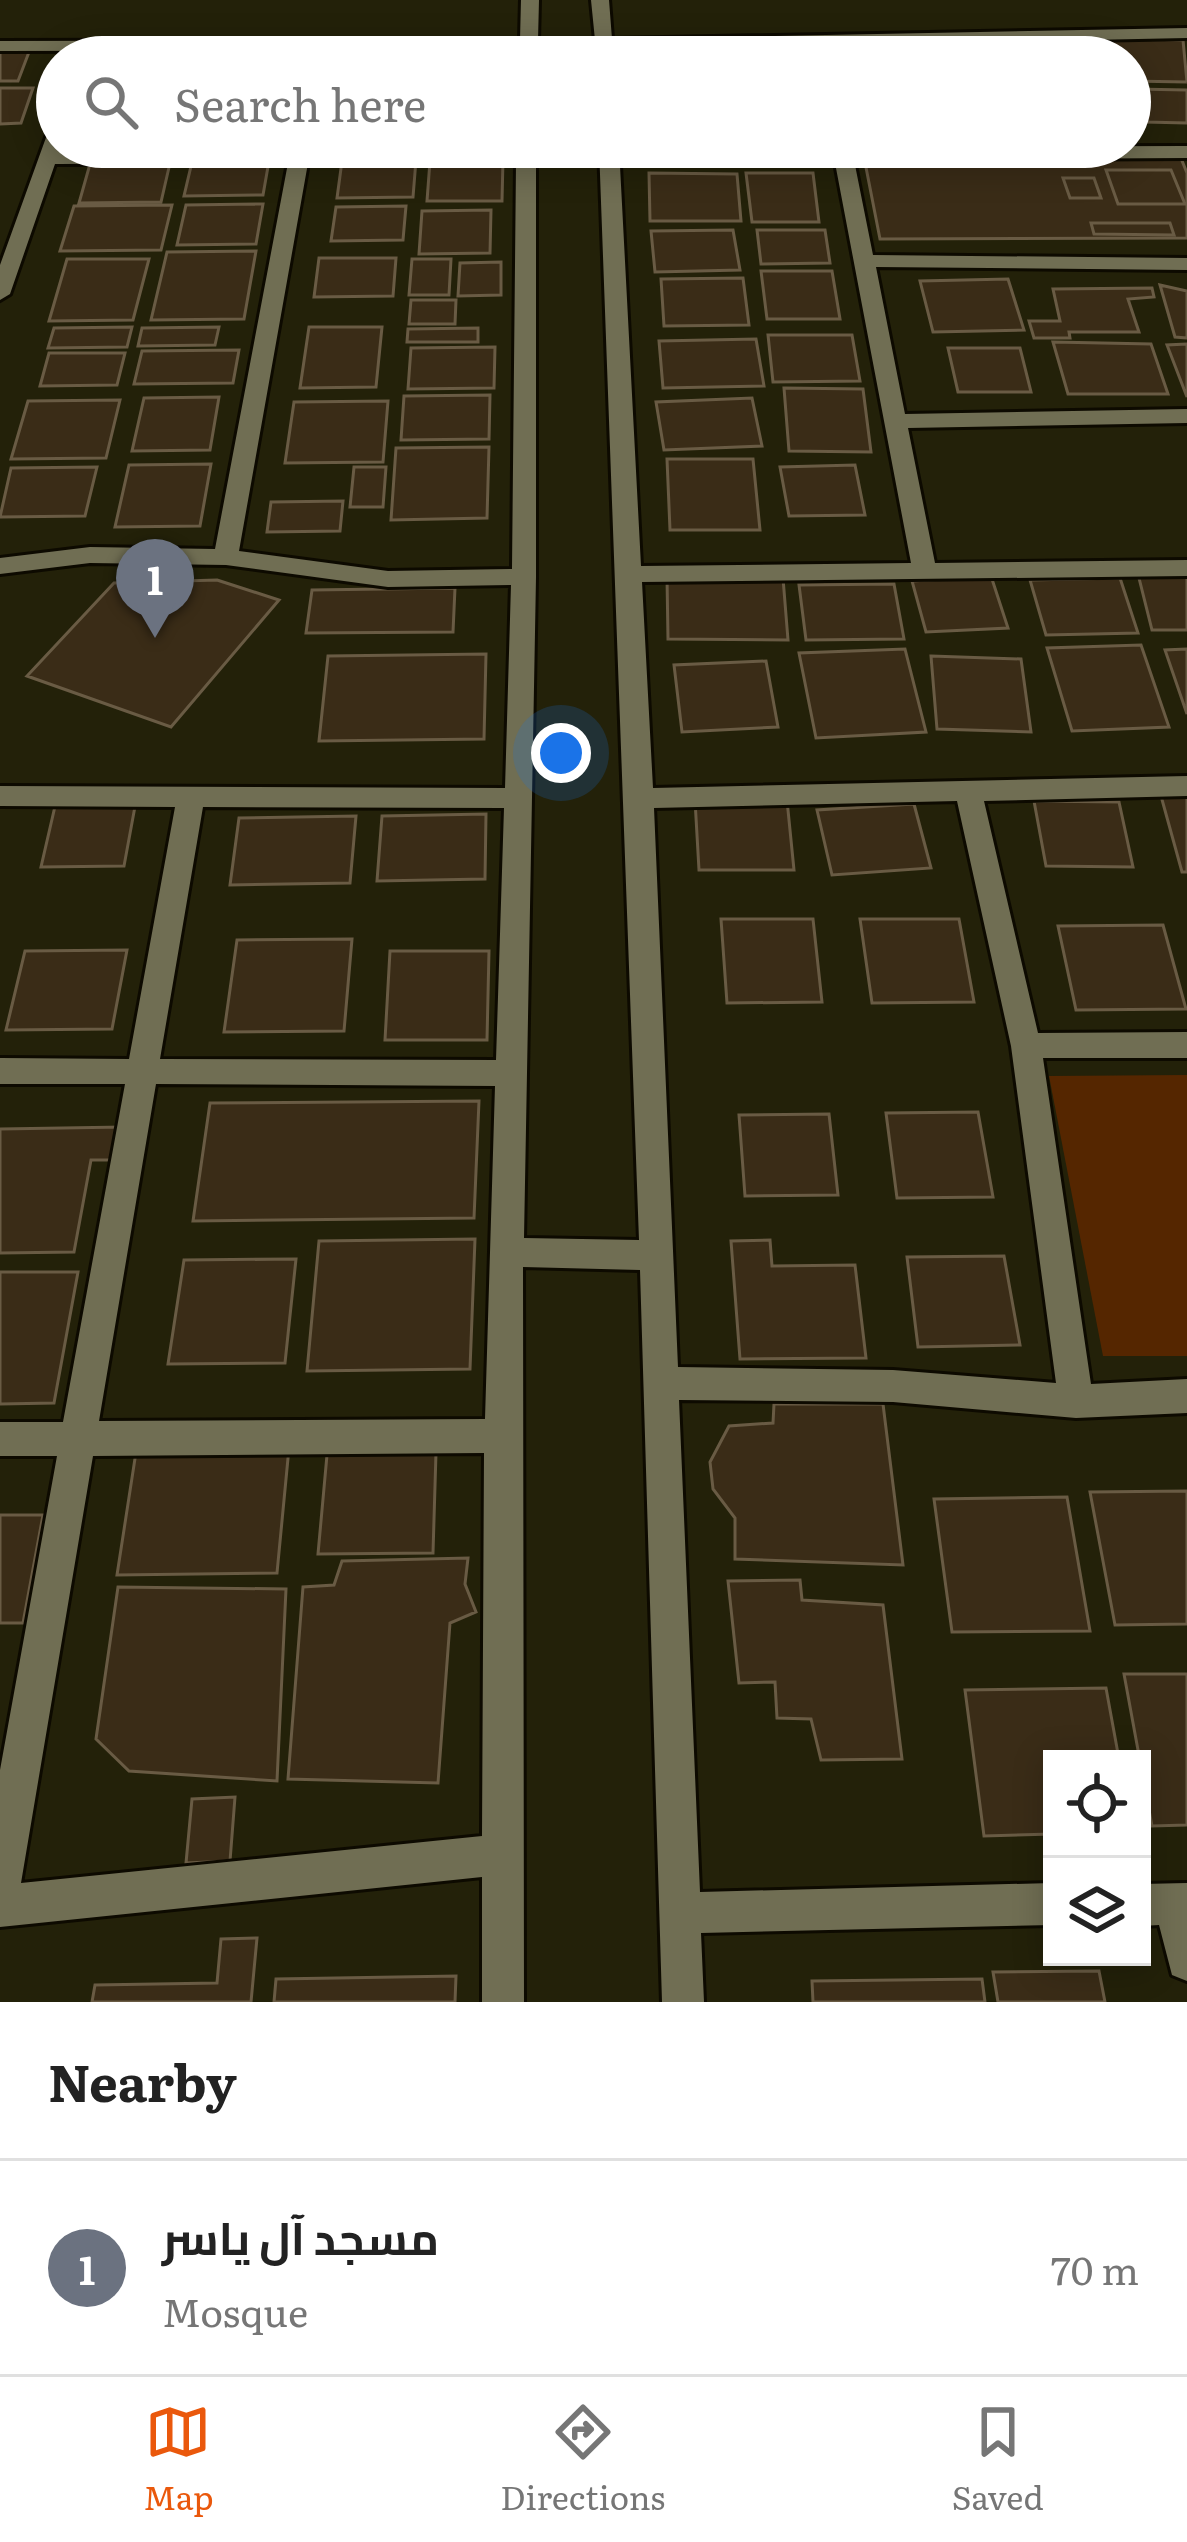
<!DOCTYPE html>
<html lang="en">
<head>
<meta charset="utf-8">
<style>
  :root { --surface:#fff; --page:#f6f6f6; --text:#222; --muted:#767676; --line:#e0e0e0; --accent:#ea580c }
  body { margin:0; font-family:Literata,Cairo,serif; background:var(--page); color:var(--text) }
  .controls { position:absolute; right:36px; bottom:36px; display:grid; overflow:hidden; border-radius:0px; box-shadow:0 6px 30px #0003 }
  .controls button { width:108px; height:108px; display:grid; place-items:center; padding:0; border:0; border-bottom:3px solid var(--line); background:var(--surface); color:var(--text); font:60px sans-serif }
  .you { position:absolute; left:561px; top:753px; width:42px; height:42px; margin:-30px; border:9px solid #fff; border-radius:50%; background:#1a73e8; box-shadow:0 0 0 18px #1a73e833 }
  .badge { display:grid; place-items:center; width:78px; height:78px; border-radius:50%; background:var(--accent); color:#fff; font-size:39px; font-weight:700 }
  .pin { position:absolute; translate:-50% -99px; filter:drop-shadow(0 3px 6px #0008) }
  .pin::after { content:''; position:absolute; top:63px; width:42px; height:36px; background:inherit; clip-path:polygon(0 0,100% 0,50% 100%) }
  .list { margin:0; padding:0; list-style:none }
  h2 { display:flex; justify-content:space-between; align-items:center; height:156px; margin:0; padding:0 48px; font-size:51px }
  h2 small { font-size:39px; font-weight:400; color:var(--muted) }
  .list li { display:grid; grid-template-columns:78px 1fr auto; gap:36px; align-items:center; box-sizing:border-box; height:216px; padding:0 48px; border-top:3px solid var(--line) }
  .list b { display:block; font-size:45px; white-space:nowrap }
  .list p { margin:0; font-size:39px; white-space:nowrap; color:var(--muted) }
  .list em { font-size:39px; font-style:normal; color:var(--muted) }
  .icon { flex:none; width:66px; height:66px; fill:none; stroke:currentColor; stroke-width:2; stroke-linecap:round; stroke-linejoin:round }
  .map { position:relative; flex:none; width:1187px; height:2002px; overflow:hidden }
  .search { position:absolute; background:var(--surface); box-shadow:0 6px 30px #0003; left:36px; right:36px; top:36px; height:132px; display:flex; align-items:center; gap:30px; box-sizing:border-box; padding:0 42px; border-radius:66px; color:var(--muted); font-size:45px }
  .sheet { height:372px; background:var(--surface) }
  nav { display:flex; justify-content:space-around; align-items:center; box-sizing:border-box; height:168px; border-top:3px solid var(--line); background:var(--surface); font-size:33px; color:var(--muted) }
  nav a { display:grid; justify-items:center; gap:6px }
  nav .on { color:var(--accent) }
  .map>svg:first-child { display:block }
</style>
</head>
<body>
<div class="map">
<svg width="1187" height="2002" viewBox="0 0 1187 2002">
  <rect width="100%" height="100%" fill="#232109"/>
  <path fill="#552600" d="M1187,1075V1356H1103L1049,1076Z"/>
  <path fill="#3a2c17" stroke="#695b44" stroke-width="3" d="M1105,38L1183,40L1187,82L1130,81V57H1111Z
    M1013,41L1020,57H945L940,44Z
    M513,45V57H437V46Z
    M633,45H712L713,57H634Z
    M1029,45L1093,46L1096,57H1032Z
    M308,47L306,57H217L220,48Z
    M427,48L426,57H351L352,49Z
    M209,49L207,57H133L136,50Z
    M0,52H29L18,81H0Z
    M0,88H33L21,123L0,124Z
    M1134,89L1187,90V123L1145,122Z
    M651,147H714L715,166H651Z
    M746,147H824L827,163H748Z
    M1178,151L1187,173V238L880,239L863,152Z
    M416,160L413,197L337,198L342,161Z
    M503,160L502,201H427L430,161Z
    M269,161L263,195L184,196L192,162Z
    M170,163L161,202L79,203L90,164Z
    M1106,170H1171L1185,204H1118Z
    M649,173L737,174L741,221H650Z
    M746,173H813L819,222H752Z
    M1063,178H1094L1101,198H1070Z
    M263,204L256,244L177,245L186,205Z
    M172,205L161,250L60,251L74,206Z
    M406,206L403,240L331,241L336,207Z
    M491,210L490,253L419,254L422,211Z
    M1091,223H1170L1174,235L1094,234Z
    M733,230L740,270L655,272L651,231Z
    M757,230H825L830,263L761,264Z
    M256,251L244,319L151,320L167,252Z
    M319,258H396L393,296L314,297Z
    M67,259H149L133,320L49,321Z
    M412,259H451L449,295H409Z
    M501,262V295L458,296L460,263Z
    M761,271H832L840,319H767Z
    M743,278L749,325L664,326L661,279Z
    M1008,279L1024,330L933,332L920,281Z
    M1160,285L1187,291V338L1175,337Z
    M1152,288L1154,297L1128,299L1139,332H1069L1070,338H1034L1029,321H1060L1053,289Z
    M411,300H456L455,324H409Z
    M132,327L127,347L48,348L54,328Z
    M219,327L215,345L138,346L142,328Z
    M309,327H382L376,387L300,388Z
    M478,328V342H407L408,329Z
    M768,335H852L860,381L773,382Z
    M756,339L764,386L663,388L659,341Z
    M1053,342L1151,344L1168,394H1068Z
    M1187,344V397L1167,345Z
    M495,347L494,388L408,389L411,348Z
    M948,348H1020L1031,392H958Z
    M239,350L233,383L134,384L142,351Z
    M49,353H125L117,385L40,386Z
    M784,388L863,389L871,452L789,451Z
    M490,395L489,439L401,440L404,396Z
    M219,397L210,450L132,451L144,398Z
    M752,398L762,446L664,450L656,402Z
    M120,400L106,458L11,459L28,401Z
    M388,401L383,462L285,463L294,402Z
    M489,447L487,518L391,520L396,448Z
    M667,459H753L760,530H670Z
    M211,464L200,526L115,527L129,465Z
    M855,465L865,515L789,516L780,467Z
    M97,467L85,516L0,517L11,468Z
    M354,467H386L383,507H350Z
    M343,501L340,531L267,532L271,502Z
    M1138,574L1187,575V630H1152Z
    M991,576L1008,628L926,632L912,581Z
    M667,577L783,578L788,640L668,639Z
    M1120,578L1138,633L1046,635L1030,580Z
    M217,580L279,600L171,727L27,676L114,583Z
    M894,584L904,639L806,640L799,585Z
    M455,588L453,632L306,633L312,590Z
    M1141,645L1169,727L1072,731L1047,648Z
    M905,649L926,732L816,738L799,653Z
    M1187,649V714L1165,650Z
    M486,654L484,739L319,741L328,656Z
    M931,656L1021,659L1031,732L937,729Z
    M766,661L778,727L682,732L674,665Z
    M1161,796H1187V872H1182Z
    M695,800H787L794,870H699Z
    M136,801L124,866L41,867L56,802Z
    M1034,801L1119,802L1133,867L1046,866Z
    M914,804L931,868L832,875L817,810Z
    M486,814L485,879L377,881L382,816Z
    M356,816L350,883L230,885L239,818Z
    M721,919H813L822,1002L727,1003Z
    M860,919H959L974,1002L872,1003Z
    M1163,925L1186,1009L1076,1010L1058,926Z
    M352,939L344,1031L224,1032L237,940Z
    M127,950L112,1029L6,1030L25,951Z
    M390,951H489L487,1040H385Z
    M479,1101L474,1218L193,1221L210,1103Z
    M978,1112L993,1197L897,1198L886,1113Z
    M829,1114L838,1195L745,1196L739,1115Z
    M123,1127L116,1160H91L74,1252L0,1253V1129Z
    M475,1239L470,1369L307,1371L319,1241Z
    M770,1240L772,1266L855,1265L866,1358L740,1359L731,1241Z
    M1004,1256L1020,1345L918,1347L907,1257Z
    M296,1259L285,1363L168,1364L184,1260Z
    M0,1272H78L54,1403L0,1404Z
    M774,1404H883L903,1565L735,1559V1518L713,1489L710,1462L729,1426L773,1423Z
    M305,1419H437L433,1553L318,1554L328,1444H303Z
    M291,1427L277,1573L117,1575L136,1452Z
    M1187,1491V1624L1115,1625L1090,1492Z
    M1067,1497L1090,1631L952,1632L934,1499Z
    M0,1515H43L23,1623H0Z
    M468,1558L465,1584L476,1612L450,1623L438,1783L288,1779L303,1587L334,1585L342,1561Z
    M800,1580L802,1600L883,1605L902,1759L821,1760L811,1719L777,1718L775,1682L739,1683L728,1581Z
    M118,1587L286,1589L277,1781L129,1771L96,1739Z
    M1124,1674H1187V1825L1152,1826Z
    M1106,1688L1119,1759H1052V1834L984,1836L965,1690Z
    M235,1797L230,1861L186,1863L192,1799Z
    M257,1938L251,2002H92L95,1985L217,1983L221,1939Z
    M1099,1971L1105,2002H998L993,1972Z
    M456,1976L455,2002H274L276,1979Z
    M982,1979L985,2002H813L812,1981Z"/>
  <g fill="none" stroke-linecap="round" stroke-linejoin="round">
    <defs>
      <path id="street" d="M521,0H539L538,40H595L591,0H609L612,39L1187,28V38L613,50L614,57H596L595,50H538V57H520V50L0,51V41L520,40Z
        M57,126L59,152H291V147H311L310,152L516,151V147H536V577L524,1238L639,1240L599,147H619L641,566L911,563L832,147L1187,146V158L854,160L873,255L1187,258V270L876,267L905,414L1187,409V423L908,428L935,563L1187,560V576L642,582L653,788L1187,776V796L984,801L1038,1033L1187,1032V1058H1043L1091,1384L1187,1379V1413L1076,1418L893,1402L679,1400L700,1892L1052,1883V1925L701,1933L704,2002H662L640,1270L523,1267L524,2002H482V1877L0,1927V1770L57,1456H0V1422H63L125,1084H0V1058L129,1059L175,807L0,806V786L505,788L511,585L388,587L226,565L90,563L0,574V558L90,547L215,549L288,163L55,164L10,294L0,300V265L48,132ZM308,163H516L512,569L388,571L239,551ZM957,801L1011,1046L1056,1383L893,1370L678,1367L654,808ZM203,807L504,808L496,1060L160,1059ZM156,1084L495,1086L485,1419L99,1421ZM484,1453L482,1836L21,1883L93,1456Z
        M1187,1883V1981L1172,1975L1159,1925L1142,1926V1884Z"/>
    </defs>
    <use href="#street" stroke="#0d0a00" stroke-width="6"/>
    <use href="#street" fill="#706e53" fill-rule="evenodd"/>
  </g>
</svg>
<div class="controls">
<button><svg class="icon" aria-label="locate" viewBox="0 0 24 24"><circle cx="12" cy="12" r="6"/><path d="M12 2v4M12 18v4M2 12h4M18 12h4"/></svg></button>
<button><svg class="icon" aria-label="layers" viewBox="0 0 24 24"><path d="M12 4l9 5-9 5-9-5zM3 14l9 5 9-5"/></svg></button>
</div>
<div class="you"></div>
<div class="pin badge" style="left:155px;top:638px;background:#6b7280">1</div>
<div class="search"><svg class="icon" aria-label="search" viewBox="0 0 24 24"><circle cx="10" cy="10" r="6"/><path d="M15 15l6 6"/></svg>Search here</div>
</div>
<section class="sheet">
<h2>Nearby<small></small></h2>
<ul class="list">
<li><span class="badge" style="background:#6b7280">1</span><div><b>مسجد آل ياسر</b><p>Mosque</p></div><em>70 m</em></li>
</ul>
</section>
<nav>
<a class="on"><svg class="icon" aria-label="map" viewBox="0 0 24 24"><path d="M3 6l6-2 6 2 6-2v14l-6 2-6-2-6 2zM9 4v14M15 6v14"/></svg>Map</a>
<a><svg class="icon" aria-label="directions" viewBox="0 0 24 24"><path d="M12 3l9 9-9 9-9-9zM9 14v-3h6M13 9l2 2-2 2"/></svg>Directions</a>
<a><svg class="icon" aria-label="saved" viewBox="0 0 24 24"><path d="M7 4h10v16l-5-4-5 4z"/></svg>Saved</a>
</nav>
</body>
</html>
